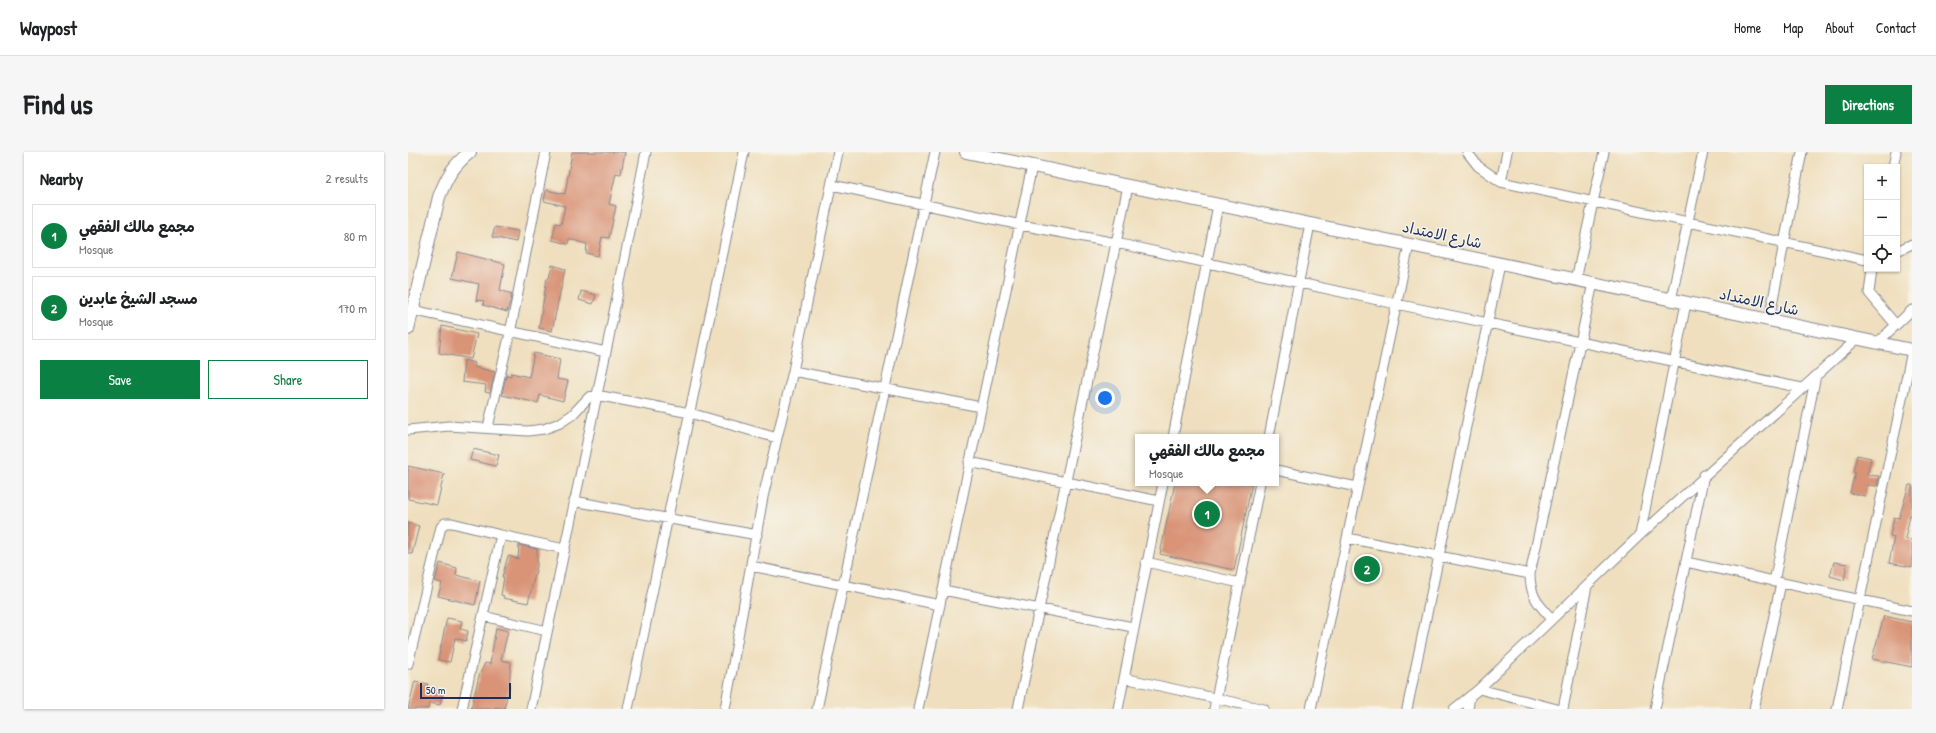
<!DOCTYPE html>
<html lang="en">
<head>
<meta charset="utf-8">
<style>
  :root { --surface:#fff; --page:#f6f6f6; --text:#202124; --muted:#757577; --line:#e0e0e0; --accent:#0b8043 }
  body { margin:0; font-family:"Patrick Hand","Playpen Sans Arabic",sans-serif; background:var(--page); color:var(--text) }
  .controls { position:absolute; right:12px; top:12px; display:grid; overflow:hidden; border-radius:0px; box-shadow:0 1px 3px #0004 }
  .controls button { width:36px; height:36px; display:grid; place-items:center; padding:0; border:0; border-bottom:1px solid var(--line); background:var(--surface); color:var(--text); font:20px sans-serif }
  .scale { position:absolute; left:12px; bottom:10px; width:91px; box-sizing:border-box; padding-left:4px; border:2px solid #1b2f5e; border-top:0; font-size:11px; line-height:14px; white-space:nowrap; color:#1b2f5e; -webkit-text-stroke:3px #f7f3e8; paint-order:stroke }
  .you { position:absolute; left:697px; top:246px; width:14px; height:14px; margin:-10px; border:3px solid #fff; border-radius:50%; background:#1a73e8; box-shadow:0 0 0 6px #1a73e833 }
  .badge { display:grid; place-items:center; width:26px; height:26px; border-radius:50%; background:var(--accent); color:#fff; font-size:13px; font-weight:700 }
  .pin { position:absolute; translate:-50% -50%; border:2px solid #fff; box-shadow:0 1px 4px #0006 }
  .popup { position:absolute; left:727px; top:282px; width:144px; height:52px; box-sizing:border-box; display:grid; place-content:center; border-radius:0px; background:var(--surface); filter:drop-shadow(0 1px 3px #0005); font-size:13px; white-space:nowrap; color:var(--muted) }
  .popup b { font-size:15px; color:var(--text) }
  .popup::after { content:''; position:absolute; left:50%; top:100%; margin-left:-8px; border:8px solid transparent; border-top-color:var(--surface) }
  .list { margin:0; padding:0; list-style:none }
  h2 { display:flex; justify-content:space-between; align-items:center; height:52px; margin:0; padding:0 16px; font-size:17px }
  h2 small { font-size:13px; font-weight:400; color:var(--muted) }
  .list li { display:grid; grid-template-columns:26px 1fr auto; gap:12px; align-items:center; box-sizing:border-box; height:64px; margin:0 8px 8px; padding:0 8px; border:1px solid var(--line); border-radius:0px }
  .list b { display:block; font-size:15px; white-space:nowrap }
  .list p { margin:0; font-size:13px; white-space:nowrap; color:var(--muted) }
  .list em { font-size:13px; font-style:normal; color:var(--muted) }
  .actions { display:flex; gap:8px; padding:12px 16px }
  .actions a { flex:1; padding:9px 0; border:1px solid var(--accent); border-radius:0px; text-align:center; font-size:14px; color:var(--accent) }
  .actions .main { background:var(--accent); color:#fff }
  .icon { flex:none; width:22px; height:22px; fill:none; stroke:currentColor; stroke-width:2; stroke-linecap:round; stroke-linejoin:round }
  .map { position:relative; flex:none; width:1504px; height:557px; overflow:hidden; border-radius:0px }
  header { display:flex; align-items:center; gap:24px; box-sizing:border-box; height:56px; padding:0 20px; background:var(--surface); border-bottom:1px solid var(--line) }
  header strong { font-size:19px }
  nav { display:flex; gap:22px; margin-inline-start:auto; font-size:14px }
  .intro { display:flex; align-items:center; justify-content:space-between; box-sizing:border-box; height:96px; padding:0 24px }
  h1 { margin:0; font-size:28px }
  .button { padding:10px 18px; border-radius:0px; background:var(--accent); color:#fff; font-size:14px; font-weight:700 }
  main { display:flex; gap:24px; padding:0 24px }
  aside { flex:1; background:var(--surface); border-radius:0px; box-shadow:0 1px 3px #0004 }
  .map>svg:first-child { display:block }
</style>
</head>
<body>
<header>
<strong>Waypost</strong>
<nav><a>Home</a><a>Map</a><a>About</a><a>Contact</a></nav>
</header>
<div class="intro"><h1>Find us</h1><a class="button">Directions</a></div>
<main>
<aside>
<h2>Nearby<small>2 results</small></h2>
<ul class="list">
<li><span class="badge">1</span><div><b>مجمع مالك الفقهي</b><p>Mosque</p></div><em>80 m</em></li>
<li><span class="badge">2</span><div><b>مسجد الشيخ عابدين</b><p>Mosque</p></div><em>170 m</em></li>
</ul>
<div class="actions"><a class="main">Save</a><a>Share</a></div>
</aside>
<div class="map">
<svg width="1504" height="557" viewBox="0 0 1504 557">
  <rect width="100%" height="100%" fill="#f7f3e8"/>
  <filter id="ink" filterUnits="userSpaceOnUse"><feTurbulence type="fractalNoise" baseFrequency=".025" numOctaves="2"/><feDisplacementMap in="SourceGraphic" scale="8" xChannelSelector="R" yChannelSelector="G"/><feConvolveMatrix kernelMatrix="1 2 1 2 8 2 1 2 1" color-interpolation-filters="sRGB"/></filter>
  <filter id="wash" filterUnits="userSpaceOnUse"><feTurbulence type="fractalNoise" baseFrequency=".012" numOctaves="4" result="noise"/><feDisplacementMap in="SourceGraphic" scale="16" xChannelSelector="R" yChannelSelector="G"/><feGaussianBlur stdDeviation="0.9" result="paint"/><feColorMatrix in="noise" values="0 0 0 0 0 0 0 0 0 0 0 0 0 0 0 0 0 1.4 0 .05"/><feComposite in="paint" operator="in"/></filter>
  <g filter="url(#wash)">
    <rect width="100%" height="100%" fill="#efdfbe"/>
    <g id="blocks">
      <path fill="#d99478" d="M164,0H217L213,22L208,21L201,52L208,54L201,86L194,85L190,104L178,101L179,92L161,87L160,92L144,88L148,71L153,72L157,54L136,49L138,38L157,42Z
        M87,75L110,79L108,90L84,85Z
        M50,100L97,112L92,138L104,142L99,160L75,153L76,149L68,148L71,132L44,126Z
        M144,113L157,117L144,179L131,176L139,126H141Z
        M173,139L188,143L185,152L171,148Z
        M34,174L69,182L63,207L31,201Z
        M126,201L152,207L149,227L160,229L155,249L132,243L130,251L94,243L98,223L103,224V221L121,225Z
        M56,208L67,211L66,215L87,220L82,241L77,240L78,233L54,230Z
        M65,297L91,303L88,314L62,308Z
        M1449,303L1463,306L1459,323L1471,324L1469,334L1459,333L1457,344L1442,341L1447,319H1445Z
        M0,314L36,322L29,353L0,347Z
        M767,331H844L826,418L752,402Z
        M1501,333H1504V364L1502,363L1497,387L1504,388V415L1481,411L1486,385L1482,384L1486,365L1491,366Z
        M0,371L11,374L4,402L0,401Z
        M111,393L129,397V414L120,451L95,446L96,444L93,443L96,425H94L100,404L110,407Z
        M1426,410L1439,412L1436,428L1422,424Z
        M32,411L49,416L48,423L72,429L67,453L30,444L34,431L27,429Z
        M1476,464L1504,470V515L1464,507Z
        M39,466L54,469L52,477L60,479L58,489L47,486L42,510L30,508Z
        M88,476L100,479L93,508L103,510L101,536L96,557L87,555L86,557H63L71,524L77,511L82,512Z
        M7,529L20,532L19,535L35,539L32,553L21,551L20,557H0Z"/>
    </g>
  </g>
  <g filter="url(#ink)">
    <use href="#blocks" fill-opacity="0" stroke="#85878e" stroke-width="1"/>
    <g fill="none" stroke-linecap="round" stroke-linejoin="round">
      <defs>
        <path id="minor" d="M1059,0L1070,14L1093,30L1459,108
          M1485,15L1488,0
          M1093,30L1099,0
          M424,33L613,73L708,91L988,152L1394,236
          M1489,99L1504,92
          M1464,117L1461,141L1488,173
          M1168,128L1196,0
          M1263,148L1295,0
          M4,158L198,200
          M1361,168L1394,0
          M1470,190L1504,158
          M385,219L573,255
          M80,275L102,181L138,0
          M0,278L41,274L120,279L136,277L152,271L164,263L181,245L188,243L282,261L369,286
          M765,285L810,53
          M861,285L902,72
          M561,310L751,349
          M868,318L949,335
          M166,349L349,383
          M1232,383L1278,151
          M939,386L1122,422C1122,444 1130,452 1144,467
          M738,410L832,431
          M1278,410L1504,459
          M343,414L532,453
          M1122,422L1185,131
          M1366,430L1408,223
          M535,438L725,475
          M75,464L139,479
          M0,512L33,375L37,371H44L93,383
          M716,526L856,557
          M1071,537L1149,557
          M54,557L93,383L156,397
          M123,557L198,200L238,0
          M220,557L336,0
          M317,557L355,345L385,219L430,0
          M409,557L527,0
          M510,557L624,14
          M610,557L720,34
          M710,557L755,331
          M806,557L852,331
          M903,557L1001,93
          M999,557L1092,112
          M1046,557L1071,537L1232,383L1450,186
          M1060,557L1062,544
          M1155,557L1179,434
          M1247,557L1296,323
          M1346,557L1373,431
          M1429,557L1504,199"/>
        <path id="tertiary" d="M558,0L1504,198
          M0,177L31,45C39,24 45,14 62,0"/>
      </defs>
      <use href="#minor" stroke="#85878e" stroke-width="11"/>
      <use href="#tertiary" stroke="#85878e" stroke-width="14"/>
      <use href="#minor" stroke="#fff" stroke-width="9"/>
      <use href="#tertiary" stroke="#fff" stroke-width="12"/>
    </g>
  </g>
  <g text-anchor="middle" stroke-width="3" stroke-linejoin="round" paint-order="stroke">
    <g font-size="15" fill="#1b2f5e" stroke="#f7f3e8">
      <text transform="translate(1034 83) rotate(12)" y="5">شارع الامتداد</text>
      <text transform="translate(1351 150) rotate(12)" y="5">شارع الامتداد</text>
    </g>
  </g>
</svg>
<div class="controls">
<button>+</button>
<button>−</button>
<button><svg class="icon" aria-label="locate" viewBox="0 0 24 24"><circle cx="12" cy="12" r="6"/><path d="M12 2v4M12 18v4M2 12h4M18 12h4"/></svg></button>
</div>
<div class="scale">50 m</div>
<div class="you"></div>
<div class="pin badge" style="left:799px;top:362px">1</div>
<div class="popup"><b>مجمع مالك الفقهي</b>Mosque</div>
<div class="pin badge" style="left:959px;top:417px">2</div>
</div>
</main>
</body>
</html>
